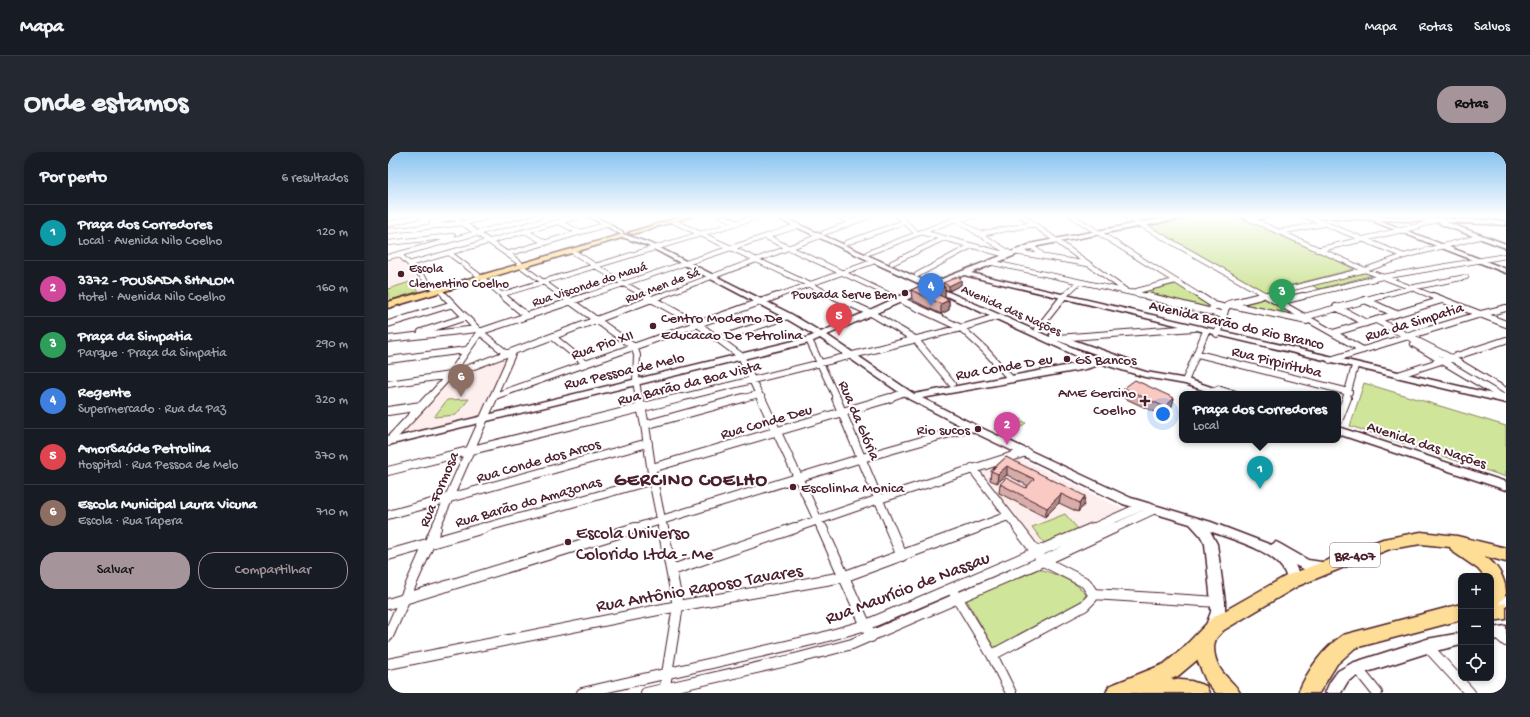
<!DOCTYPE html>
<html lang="pt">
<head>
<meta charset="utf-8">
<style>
  :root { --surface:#171b24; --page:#242831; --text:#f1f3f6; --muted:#9ea1a6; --line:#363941; --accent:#a6949b }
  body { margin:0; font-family:"Gochi Hand",sans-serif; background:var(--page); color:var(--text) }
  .controls { position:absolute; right:12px; bottom:12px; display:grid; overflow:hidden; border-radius:8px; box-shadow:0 2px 6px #0003 }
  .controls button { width:36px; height:36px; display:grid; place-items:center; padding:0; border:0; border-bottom:1px solid var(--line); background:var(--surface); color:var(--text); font:20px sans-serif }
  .you { position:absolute; left:775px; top:262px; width:14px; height:14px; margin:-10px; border:3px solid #fff; border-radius:50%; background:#1a73e8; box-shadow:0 0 0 6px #1a73e833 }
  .badge { display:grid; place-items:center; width:26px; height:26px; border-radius:50%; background:var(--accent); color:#fff; font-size:13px; font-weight:700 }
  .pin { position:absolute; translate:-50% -33px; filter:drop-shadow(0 1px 2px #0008) }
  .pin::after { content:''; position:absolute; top:21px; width:14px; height:12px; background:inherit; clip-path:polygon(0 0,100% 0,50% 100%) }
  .popup { position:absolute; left:791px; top:239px; width:162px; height:52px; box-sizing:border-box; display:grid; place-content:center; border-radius:8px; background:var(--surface); filter:drop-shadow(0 1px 3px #0005); font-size:13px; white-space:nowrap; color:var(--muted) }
  .popup b { font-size:15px; color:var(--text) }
  .popup::after { content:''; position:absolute; left:50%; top:100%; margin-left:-8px; border:8px solid transparent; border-top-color:var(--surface) }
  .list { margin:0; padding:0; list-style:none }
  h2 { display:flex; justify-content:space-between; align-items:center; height:52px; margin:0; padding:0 16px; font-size:17px }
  h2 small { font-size:13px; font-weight:400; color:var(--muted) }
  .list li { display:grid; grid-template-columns:26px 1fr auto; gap:12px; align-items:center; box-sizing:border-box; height:56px; padding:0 16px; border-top:1px solid var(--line) }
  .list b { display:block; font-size:15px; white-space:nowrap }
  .list p { margin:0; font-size:13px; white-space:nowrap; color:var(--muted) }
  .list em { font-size:13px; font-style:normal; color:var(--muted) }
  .actions { display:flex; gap:8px; padding:12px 16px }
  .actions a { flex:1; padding:9px 0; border:1px solid var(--accent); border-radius:16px; text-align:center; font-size:14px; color:var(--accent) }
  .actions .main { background:var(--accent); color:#111 }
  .icon { flex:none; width:22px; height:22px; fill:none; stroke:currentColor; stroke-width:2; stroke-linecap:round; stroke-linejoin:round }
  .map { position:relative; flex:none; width:1118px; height:541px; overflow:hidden; border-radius:16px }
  header { display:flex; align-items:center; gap:24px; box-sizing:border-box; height:56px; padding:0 20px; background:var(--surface); border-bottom:1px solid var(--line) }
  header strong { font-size:19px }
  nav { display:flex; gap:22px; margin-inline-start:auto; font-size:14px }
  .intro { display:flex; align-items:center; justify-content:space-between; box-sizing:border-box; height:96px; padding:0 24px }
  h1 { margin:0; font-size:28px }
  .button { padding:10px 18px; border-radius:16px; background:var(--accent); color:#111; font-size:14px; font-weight:700 }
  main { display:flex; gap:24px; padding:0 24px }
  aside { flex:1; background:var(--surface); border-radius:16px; box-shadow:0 2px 6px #0003 }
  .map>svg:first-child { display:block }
</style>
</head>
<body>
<header>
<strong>Mapa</strong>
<nav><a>Mapa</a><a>Rotas</a><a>Salvos</a></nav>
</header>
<div class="intro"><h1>Onde estamos</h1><a class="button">Rotas</a></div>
<main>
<aside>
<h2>Por perto<small>6 resultados</small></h2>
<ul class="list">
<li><span class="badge" style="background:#0f9aa8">1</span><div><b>Praça dos Corredores</b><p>Local · Avenida Nilo Coelho</p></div><em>120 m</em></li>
<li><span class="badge" style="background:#d1479c">2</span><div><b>3372 - POUSADA SHALOM</b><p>Hotel · Avenida Nilo Coelho</p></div><em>160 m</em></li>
<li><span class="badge" style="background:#2e9e5b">3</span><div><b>Praça da Simpatia</b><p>Parque · Praça da Simpatia</p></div><em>290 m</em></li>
<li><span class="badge" style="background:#3f7fe0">4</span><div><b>Regente</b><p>Supermercado · Rua da Paz</p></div><em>320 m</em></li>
<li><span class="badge" style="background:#e0444e">5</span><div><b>AmorSaúde Petrolina</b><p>Hospital · Rua Pessoa de Melo</p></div><em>370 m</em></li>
<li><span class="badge" style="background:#8d6e63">6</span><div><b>Escola Municipal Laura Vicuna</b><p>Escola · Rua Tapera</p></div><em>710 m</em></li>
</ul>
<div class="actions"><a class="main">Salvar</a><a>Compartilhar</a></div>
</aside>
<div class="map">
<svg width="1118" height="541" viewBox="0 0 1118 541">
  <rect width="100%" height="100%" fill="#fff"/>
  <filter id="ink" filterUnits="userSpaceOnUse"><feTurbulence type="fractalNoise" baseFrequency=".025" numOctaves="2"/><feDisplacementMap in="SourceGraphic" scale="8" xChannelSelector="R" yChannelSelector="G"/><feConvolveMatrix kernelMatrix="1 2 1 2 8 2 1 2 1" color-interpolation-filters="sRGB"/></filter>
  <g filter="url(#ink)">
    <path fill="#fdefed" d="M9,105L39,137L0,149V107Z
      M115,206L118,207L91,265L9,284L64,225Z
      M633,307L737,358L651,395L592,319Z"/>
    <path fill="#cfe59a" stroke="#8c8262" d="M804,64H855L967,117L876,140L757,73Z
      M976,120L985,123L931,137L923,133Z
      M22,130L31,139L3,148L0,144V137Z
      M788,132L819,151L820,154L815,156L751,141Z
      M879,146L915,166L853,153Z
      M976,231L1118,274V325L962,274Z
      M81,247L68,263L46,265L59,248Z
      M623,262L638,271C624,281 624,286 607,277C616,275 616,267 623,262Z
      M677,362L690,377L656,391L644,375Z
      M649,416C665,422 689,428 698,443L695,448L606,496L578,447Z"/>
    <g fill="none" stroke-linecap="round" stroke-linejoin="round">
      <defs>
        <path id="street-far3" d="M334,64L350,71
          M449,64L464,70
          M510,64L529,81
          M563,64L623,102
          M634,64L737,138
          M684,64L813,145
          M738,64L881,145
          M918,64L1016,104
          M929,64H944
          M66,65L132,111
          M862,67L977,118L1047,145
          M285,69L448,145
          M171,70L191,80
          M44,71L69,64
          M0,72L31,64
          M0,79L76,71L103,64
          M137,79L158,91
          M533,80L619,103
          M891,80L935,72
          M436,81L482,64
          M591,82L646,72
          M378,85L506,145
          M0,91L65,84
          M458,91L516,70
          M643,94L657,105
          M929,98L1031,74L1048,68
          M184,99L236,132L260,145
          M627,100L700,112
          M61,101L90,123
          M480,101L568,67L589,64
          M119,102L220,72
          M8,103L11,102L46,136
          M0,105L152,64
          M601,110L763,145
          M504,111L556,86
          M21,112L191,64
          M133,114L176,145
          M529,123L583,94
          M94,126L116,145
          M51,138L58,145
          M745,140L787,129
          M115,142L372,64
          M196,145L409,74
          M270,145L432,84
          M386,145L487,109
          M675,145L691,130
          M869,145L977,118L1016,104L1091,85
          M911,145L994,125L1118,104
          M989,145L1022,136L1078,125"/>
        <path id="street-far2" d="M57,144L92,180L119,202
          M115,144L139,164
          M175,144L246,195L249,203L248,229L251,247
          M258,144L311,173L353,204L373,247
          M446,144L483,161L527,187L564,232
          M504,144L573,176L597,198L623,227
          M759,144L836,163
          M812,144L826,153
          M879,144L975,198
          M1045,144L1118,172
          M977,148L1008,162
          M890,150L915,144
          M843,153L919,169
          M948,155L978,171
          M823,159L826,153L838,156L841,152L873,144
          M916,165L993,144
          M988,168L1063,206L1118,239
          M0,172L65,152
          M650,177L676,144
          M33,180L78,165
          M91,180L199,144
          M945,181L1054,148
          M829,182L837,159
          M165,185L198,212
          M669,186L806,176
          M0,187L89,177
          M331,187L400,164
          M421,188L449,247
          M1026,192L1118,247
          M810,202L961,240
          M0,208L78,198
          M942,208L1093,162L1118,156
          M1010,223L1118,188
          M798,227L818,179
          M0,232L62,223L272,144
          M107,244L389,144
          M40,247L62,223L92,180
          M104,247L125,200
          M288,247L573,176L608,165
          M352,247L371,242
          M499,247L517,240
          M958,247L967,214"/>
        <path id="street-far1" d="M251,246L257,273L265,328L275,377
          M373,246L434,377
          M448,246L503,377
          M1117,246L1118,247
          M0,259L33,254
          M950,269L959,246
          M257,273L355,246
          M0,290L41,246
          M264,316L502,246
          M584,316L631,377
          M0,319L292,246
          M0,363L260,291
          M47,377L105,246
          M92,377L265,328
          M244,377L474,306L583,275
          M404,377L491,347L638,300
          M585,377L620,364
          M703,377L754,354
          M724,377L765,358"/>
        <path id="street" d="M275,376L290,454L276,540
          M434,376L483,485
          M502,376L514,404
          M630,376L655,409L698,431L705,442L830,450
          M0,403L96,376
          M284,418L407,376
          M564,437L604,503L623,541
          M0,452L247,376
          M1103,453L1118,449
          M1109,481L1118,489
          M0,484L48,376
          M1039,494L1082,541
          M604,503L696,454L704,446L705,442
          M0,512L290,454L455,425L588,376
          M969,516L989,541
          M194,541L433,486L478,473L705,376
          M258,541L403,508L464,492L655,409L726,376"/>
        <path id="secondary" d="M200,64H207L235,80V82L264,92L403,162L433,180L532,135H538V139L439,183L526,242L704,209L691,205L384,64H392L546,133V130L646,91L787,64H799L796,66L650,94L583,121L1118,245V251L576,123L552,134H547L662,185V182H668L745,209L746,211L742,214L739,213L665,187L697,201L758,220L799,227L826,236L830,234L849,240L851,242H827L797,232L757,225L714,212L698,217L534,246L587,273L743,346L823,370L883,393L888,390L892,392L920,408L940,411L941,415L940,419C928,422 917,418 907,413L912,424L909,433L904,434L899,433C897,428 899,425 897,421C887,398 844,388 822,379L829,392L837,450V460L829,480L824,482L819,480L817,476L823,460V450L817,392L812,383L802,372L735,352L579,277L521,247L432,186L421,191L0,293V287L418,186L426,183L397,166L260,94L234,85V83Z
          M852,64H884L862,69Z
          M941,64H984L1118,69V73L1058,70L1118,92V96L1052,72V70L991,68L1118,117V121L987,70L988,68L944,66Z
          M950,275L1118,330V338L950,282Z
          M1118,474V486L1103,488V476Z
          M1073,481V493L1039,501L973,522L960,529L953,541H937L942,530L950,519L964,511L1039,487Z"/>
        <path id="primary" d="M295,64H304L245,82L240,81Z
          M235,82L237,83V85L0,156V150Z"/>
        <path id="highway" d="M1033,380L1069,384L1118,396V410L1096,404C1108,411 1118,426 1118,441C1117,445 1113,449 1111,452L1118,451V467L1103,469V424H1096L1090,417L1064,399L1062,395L1033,392L1002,397L976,407L910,434L836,478C834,480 830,484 828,487C823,498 829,514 836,522C842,529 848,533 852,541H828L818,529L809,508L790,524L783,527L803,529L818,534L821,541H718L721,534L776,512L794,497L824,466L898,424L995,387Z
          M1073,452V468L967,496L949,512L931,541H910C920,518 934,497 955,483Z"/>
      </defs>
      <use href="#street-far3" stroke="#4a1f2b" stroke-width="6"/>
      <use href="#street-far2" stroke="#4a1f2b" stroke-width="8"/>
      <use href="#street-far1" stroke="#4a1f2b" stroke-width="10"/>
      <use href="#street" stroke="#4a1f2b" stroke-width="12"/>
      <use href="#secondary" stroke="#4a1f2b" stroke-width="3"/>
      <use href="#primary" stroke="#4a1f2b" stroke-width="3"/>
      <use href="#highway" stroke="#4a1f2b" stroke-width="3"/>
      <use href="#street-far3" stroke="#fff" stroke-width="4.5"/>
      <use href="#street-far2" stroke="#fff" stroke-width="6"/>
      <use href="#street-far1" stroke="#fff" stroke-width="8"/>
      <use href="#street" stroke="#fff" stroke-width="10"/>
      <use href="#secondary" fill="#fff" fill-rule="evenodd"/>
      <use href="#primary" fill="#fedd96" fill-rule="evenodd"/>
      <use href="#highway" fill="#fedd96" fill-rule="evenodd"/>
    </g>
    <path fill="#d6ada8" stroke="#4a1f2b" d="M573,128V133L561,139L557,137V145H556L561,148V158L553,162L524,148L523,138L555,134V131Z
      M736,236L786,246L784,254L775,264L734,245Z
      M618,305L696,353L690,360L671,351L657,365L611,341L612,332L638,336L640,334L619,323L609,331L602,328L603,319Z"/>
    <path fill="#ae8d88" stroke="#4a1f2b" d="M573,128V133L561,139V134Z
      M557,135V145L548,149L545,140Z
      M561,148V158L553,162V152Z
      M786,246L784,254L775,264L777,255Z
      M619,314V323L609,331L610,322Z
      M673,342L671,351L657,365L659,356Z
      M697,344L696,353L690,360L692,351Z"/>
    <path fill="#f9c9c3" stroke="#4a1f2b" d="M571,124L573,128L561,134L555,131Z
      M543,129L557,135L545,140L561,148L553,152L523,138Z
      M747,228L786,246L777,255L736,236Z
      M618,305L697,344L692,351L673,342L659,356L612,332L618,326L638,336L646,327L619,314L610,322L603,319Z"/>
  </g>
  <linearGradient id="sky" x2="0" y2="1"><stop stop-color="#88c3f0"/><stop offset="0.46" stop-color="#fff"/><stop offset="1" stop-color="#fff" stop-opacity="0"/></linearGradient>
  <rect width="1118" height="140" fill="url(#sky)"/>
  <g fill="#4a1f2b" stroke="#fff" stroke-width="1.5">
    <circle cx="13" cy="122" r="4"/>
    <circle cx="517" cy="141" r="4"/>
    <circle cx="265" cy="174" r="4"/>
    <circle cx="679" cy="207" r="4"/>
    <path d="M755 243h4v4h4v4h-4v4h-4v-4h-4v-4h4z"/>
    <circle cx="590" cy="277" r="4"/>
    <circle cx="405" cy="335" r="4"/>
    <circle cx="180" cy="390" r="4"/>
  </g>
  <g text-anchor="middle" stroke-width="4" stroke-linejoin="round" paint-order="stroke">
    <g font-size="13" fill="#4a1f2b" stroke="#fff" text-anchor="start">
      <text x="21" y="120">Escola<tspan x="21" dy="15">Clementino Coelho</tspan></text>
      <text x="509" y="146" text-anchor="end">Pousada Serve Bem</text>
    </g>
    <g font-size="13" fill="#4a1f2b" stroke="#fff">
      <text transform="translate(201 131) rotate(-18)" y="5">Rua Visconde do Mauá</text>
      <text transform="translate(274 132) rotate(-21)" y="5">Rua Men de Sá</text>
      <text transform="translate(624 157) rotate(24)" y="5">Avenida das Nações</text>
    </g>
    <rect fill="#fff" stroke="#80626b" stroke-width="1" x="942" y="391" width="50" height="24" rx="3"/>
    <g font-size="14" font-weight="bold" fill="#4a1f2b">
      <text x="967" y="408">BR-407</text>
    </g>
    <g font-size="15" fill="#4a1f2b" stroke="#fff" text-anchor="start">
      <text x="273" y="170">Centro Moderno De<tspan x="273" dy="17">Educacao De Petrolina</tspan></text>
      <text x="687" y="212">GS Bancos</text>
      <text x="748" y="245" text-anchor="end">AME Gercino<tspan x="748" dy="17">Coelho</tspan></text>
      <text x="582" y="282" text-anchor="end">Rio sucos</text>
      <text x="413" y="340">Escolinha Monica</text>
    </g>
    <g font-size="15" fill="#4a1f2b" stroke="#fff">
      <text transform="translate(1026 169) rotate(-17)" y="5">Rua da Simpatia</text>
      <text transform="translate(849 172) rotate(13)" y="5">Avenida Barão do Rio Branco</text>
      <text transform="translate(214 192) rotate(-19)" y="5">Rua Pio XII</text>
      <text transform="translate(889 209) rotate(14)" y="5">Rua Pirpirituba</text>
      <text transform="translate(616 214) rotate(-10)" y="5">Rua Conde D eu</text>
      <text transform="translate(236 218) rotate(-13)" y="5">Rua Pessoa de Melo</text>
      <text transform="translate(301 230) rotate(-14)" y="5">Rua Barão da Boa Vista</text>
      <text transform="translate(472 268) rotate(67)" y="5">Rua da Glória</text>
      <text transform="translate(378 269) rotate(-16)" y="5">Rua Conde Deu</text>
      <text transform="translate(1039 292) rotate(18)" y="5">Avenida das Nações</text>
      <text transform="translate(150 308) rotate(-16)" y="5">Rua Conde dos Arcos</text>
      <text transform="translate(50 337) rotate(-67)" y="5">Rua Formosa</text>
      <text transform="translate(140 349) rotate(-16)" y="5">Rua Barão do Amazonas</text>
    </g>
    <g font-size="18" fill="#4a1f2b" stroke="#fff" text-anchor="start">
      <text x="188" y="386">Escola Universo<tspan x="188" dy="21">Colorido Ltda - Me</tspan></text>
    </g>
    <g font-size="18" fill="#4a1f2b" stroke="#fff">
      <text transform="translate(311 435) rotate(-10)" y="6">Rua Antônio Raposo Tavares</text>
      <text transform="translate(519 435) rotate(-21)" y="6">Rua Maurício de Nassau</text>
    </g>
    <g font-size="19" font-weight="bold" letter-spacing="1" fill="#4a1f2b" stroke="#fff">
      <text x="303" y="333">GERCINO COELHO</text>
    </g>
  </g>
</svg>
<div class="controls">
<button>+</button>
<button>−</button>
<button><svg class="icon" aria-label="locate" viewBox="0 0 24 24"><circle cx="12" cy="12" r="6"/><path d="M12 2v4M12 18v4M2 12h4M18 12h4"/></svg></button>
</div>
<div class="you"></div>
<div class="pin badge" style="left:872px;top:337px;background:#0f9aa8">1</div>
<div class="popup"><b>Praça dos Corredores</b>Local</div>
<div class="pin badge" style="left:619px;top:293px;background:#d1479c">2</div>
<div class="pin badge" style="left:894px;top:160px;background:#2e9e5b">3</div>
<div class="pin badge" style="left:543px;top:154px;background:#3f7fe0">4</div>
<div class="pin badge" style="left:451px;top:184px;background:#e0444e">5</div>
<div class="pin badge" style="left:73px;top:245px;background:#8d6e63">6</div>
</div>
</main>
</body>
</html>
